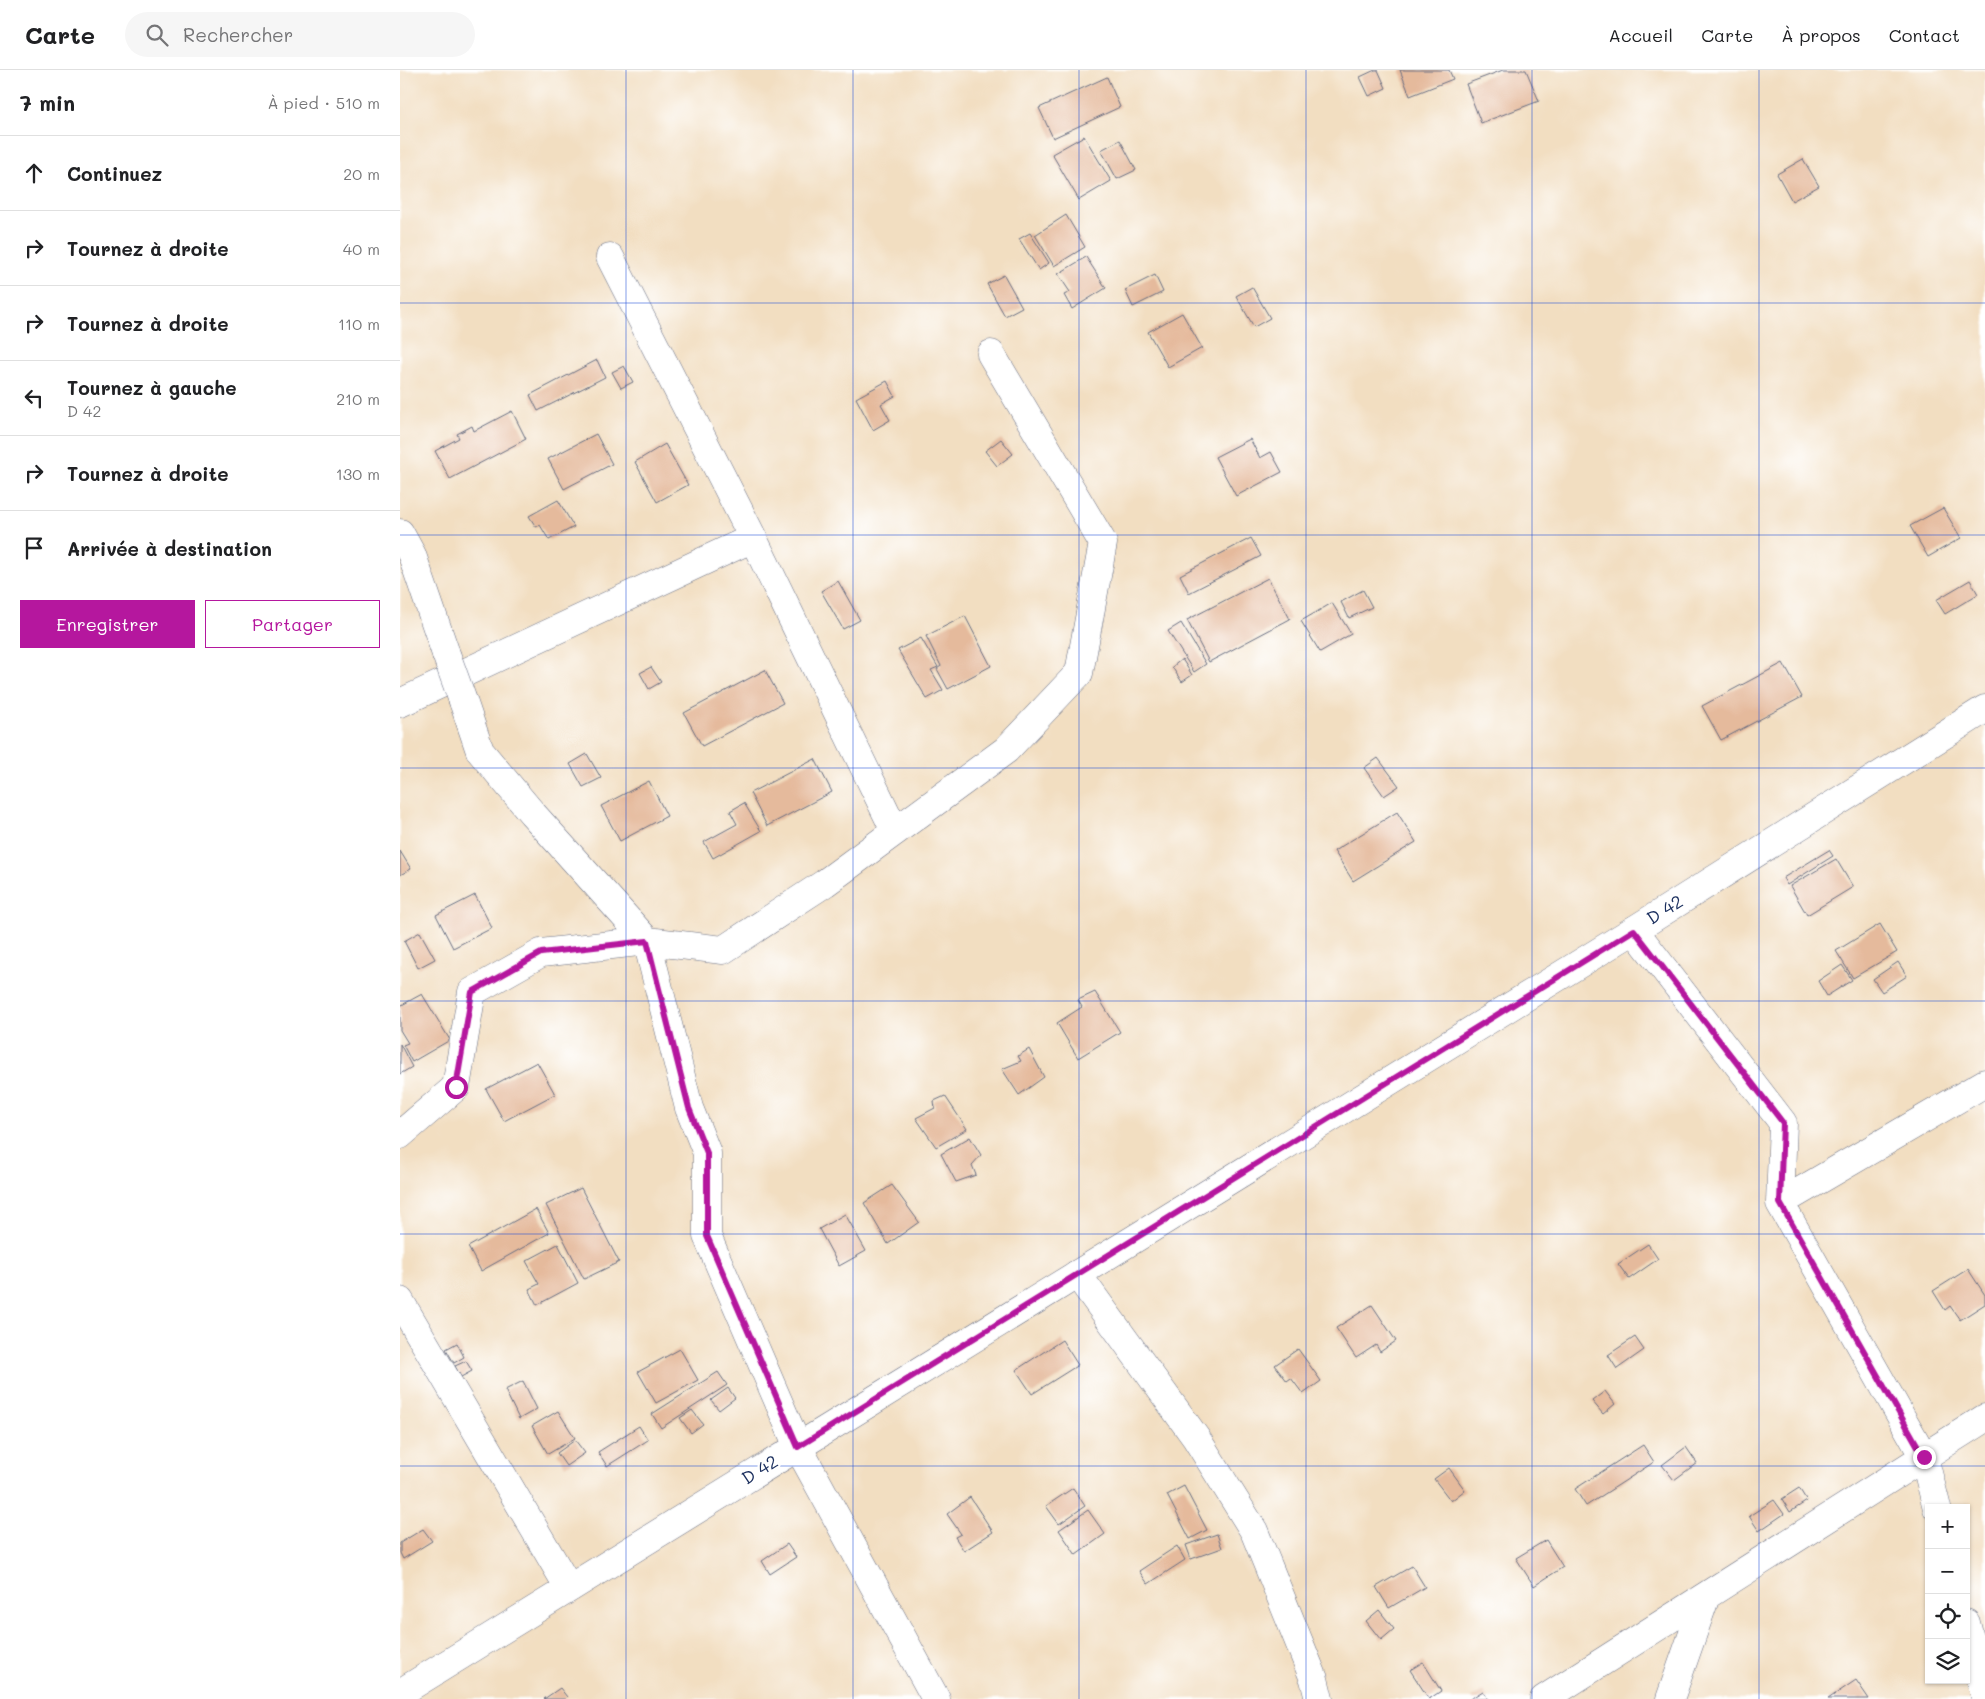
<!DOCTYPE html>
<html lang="fr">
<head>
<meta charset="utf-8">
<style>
  :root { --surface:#fff; --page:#f6f6f6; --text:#202124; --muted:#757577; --line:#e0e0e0; --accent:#b5179e }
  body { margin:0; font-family:Mali,sans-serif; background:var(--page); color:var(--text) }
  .controls { position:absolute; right:15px; bottom:15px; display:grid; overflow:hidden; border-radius:0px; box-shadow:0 1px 4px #0004 }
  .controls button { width:45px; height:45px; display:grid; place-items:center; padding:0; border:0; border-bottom:1px solid var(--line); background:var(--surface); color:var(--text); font:25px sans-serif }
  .stop { position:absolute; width:15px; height:15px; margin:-11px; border:4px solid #b5179e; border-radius:50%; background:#fff }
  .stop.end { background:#b5179e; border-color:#fff; box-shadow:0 1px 5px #0008 }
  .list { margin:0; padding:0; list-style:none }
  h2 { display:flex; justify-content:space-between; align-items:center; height:65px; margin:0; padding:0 20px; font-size:21px }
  h2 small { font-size:16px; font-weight:400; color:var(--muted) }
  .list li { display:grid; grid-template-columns:32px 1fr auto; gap:15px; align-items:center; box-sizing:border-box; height:75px; padding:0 20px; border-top:1px solid var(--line) }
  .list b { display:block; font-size:19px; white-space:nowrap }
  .list p { margin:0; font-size:16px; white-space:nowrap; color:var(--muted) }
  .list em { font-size:16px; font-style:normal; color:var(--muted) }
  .actions { display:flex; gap:10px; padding:15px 20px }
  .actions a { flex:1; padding:11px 0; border:1px solid var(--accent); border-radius:0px; text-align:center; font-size:18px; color:var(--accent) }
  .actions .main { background:var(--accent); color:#fff }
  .icon { flex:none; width:28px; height:28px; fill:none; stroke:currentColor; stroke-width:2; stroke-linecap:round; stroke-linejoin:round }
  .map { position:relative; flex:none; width:1585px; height:1629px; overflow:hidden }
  header { display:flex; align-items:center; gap:30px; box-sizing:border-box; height:70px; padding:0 25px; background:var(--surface); border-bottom:1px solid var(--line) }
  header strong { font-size:24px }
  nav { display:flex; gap:28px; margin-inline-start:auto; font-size:18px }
  .search { width:350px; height:45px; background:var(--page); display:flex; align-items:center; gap:12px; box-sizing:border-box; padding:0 18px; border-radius:28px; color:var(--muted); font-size:19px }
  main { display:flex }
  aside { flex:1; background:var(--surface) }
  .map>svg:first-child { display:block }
</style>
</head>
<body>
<header>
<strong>Carte</strong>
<div class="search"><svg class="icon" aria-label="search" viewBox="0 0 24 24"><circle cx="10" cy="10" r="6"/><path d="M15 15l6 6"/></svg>Rechercher</div>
<nav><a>Accueil</a><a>Carte</a><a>À propos</a><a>Contact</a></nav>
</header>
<main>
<aside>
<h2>7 min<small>À pied · 510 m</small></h2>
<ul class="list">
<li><svg class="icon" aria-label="ahead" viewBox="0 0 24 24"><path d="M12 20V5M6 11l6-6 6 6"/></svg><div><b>Continuez</b></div><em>20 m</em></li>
<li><svg class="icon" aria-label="right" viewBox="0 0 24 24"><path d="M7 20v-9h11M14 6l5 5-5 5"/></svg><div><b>Tournez à droite</b></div><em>40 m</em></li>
<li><svg class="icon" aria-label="right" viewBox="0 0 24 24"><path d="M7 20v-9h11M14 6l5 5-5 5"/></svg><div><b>Tournez à droite</b></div><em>110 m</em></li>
<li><svg class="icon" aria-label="left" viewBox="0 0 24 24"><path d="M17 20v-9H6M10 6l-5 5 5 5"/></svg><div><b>Tournez à gauche</b><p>D 42</p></div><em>210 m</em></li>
<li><svg class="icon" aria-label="right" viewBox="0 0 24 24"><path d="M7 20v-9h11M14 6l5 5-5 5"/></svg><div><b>Tournez à droite</b></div><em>130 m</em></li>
<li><svg class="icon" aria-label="arrive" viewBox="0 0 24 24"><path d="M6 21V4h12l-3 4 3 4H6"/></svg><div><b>Arrivée à destination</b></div></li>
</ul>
<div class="actions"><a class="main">Enregistrer</a><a>Partager</a></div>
</aside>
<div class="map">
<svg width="1585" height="1629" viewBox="0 0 1585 1629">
  <rect width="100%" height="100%" fill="#fff"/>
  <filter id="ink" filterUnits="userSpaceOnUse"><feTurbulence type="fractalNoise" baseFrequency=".02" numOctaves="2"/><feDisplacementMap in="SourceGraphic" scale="10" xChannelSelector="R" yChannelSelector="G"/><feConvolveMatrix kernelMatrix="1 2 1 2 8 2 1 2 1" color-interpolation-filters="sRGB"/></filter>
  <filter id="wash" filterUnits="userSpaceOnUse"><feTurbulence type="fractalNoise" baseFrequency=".0096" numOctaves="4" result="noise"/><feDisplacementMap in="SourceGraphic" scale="20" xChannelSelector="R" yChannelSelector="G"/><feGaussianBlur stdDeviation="1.12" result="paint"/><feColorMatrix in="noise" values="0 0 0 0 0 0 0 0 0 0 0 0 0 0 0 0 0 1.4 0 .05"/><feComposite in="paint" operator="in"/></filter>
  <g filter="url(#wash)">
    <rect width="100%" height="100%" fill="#f2dec1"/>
    <g id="blocks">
      <path fill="#e5ba9c" d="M975,0H978L986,18L969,26L960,7Z
        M1000,0H1049L1053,9L1010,26Z
        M1103,0H1126L1139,31L1081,53L1066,14Z
        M707,7L720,37L653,68L639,38Z
        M684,66L711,111L679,130L652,84Z
        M720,70L736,100L717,109L701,80Z
        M1403,89L1419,116L1392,131L1377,104Z
        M666,145L685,177L654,196L635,165Z
        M630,163L649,193L639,200L619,169Z
        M686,187L706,218L672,239L664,225L670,222L658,204Z
        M604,205L622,237L605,246L587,214Z
        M755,205L763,222L733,237L725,220Z
        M852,217L870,248L854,257L836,226Z
        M782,243L802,278L768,297L748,262Z
        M197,290L205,307L138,341L130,325Z
        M224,296L233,312L221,318L212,302Z
        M487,311L495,326L481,334L490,350L473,360L456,328Z
        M112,341L126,369L50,409L35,381L59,368L57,364L72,356L74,361Z
        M196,364L212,394L164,419L148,389Z
        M601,369L613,384L597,396L585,381Z
        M850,369L860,388L871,382L882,402L836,426L815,387Z
        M265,374L288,415L257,432L235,392Z
        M158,430L174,457L149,470L140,455L136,457L129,446Z
        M1543,438L1561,468L1528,487L1510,456Z
        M851,468L861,486L789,523L780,505Z
        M868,508L890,549L809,592L787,550Z
        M1570,510L1578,524L1545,544L1536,530Z
        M438,511L460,550L443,559L421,521Z
        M963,520L972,537L949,548L941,532Z
        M932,533L951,564L920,582L901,551Z
        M565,546L591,596L548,619L537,599L541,596L526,566Z
        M781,553L806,594L794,602L768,561Z
        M521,568L538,597L531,600L543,620L527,629L498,580Z
        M782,589L792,605L782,612L772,597Z
        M1383,593L1402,627L1321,670L1302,636Z
        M251,597L261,612L249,619L240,603Z
        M365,600L383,633L302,676L284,643Z
        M187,684L201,708L183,717L170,694Z
        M978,688L999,716L984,726L964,698Z
        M415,689L432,722L367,756L350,723Z
        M249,711L267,746L220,771L201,736Z
        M344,733L361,761L313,788L304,772L337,754L330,741Z
        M997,742L1016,772L953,811L934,781Z
        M1429,780L1433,786L1387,815L1383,808Z
        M0,781L11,799L0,805Z
        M1436,789L1453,817L1407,845L1390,816Z
        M75,825L92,858L53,878L36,845Z
        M1480,854L1497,882L1453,908L1436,881Z
        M20,862L35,889L18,898L4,871Z
        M1498,892L1507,906L1482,922L1473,909Z
        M1442,895L1452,910L1427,926L1418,911Z
        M695,922L720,962L678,988L657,953L682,937L678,930Z
        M22,924L50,970L12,992L3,975L8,973L0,960V936Z
        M0,974L12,997L0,1004Z
        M629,979L644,1007L619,1025L602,999L621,991L618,986Z
        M137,992L155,1024L104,1051L86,1019Z
        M545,1026L567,1059L536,1077L516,1048L535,1038L534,1031Z
        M570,1067L581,1085L572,1095L576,1105L556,1112L541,1084Z
        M492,1115L519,1152L488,1174L464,1133Z
        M181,1118L219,1192L184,1209L146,1135Z
        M136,1139L149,1163L81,1201L68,1177Z
        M445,1144L466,1181L439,1196L419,1159Z
        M158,1174L178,1213L137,1235L129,1219L139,1214L126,1191Z
        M1248,1174L1258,1189L1229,1209L1218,1194Z
        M1568,1199L1585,1225V1234L1560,1250L1550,1236L1545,1240L1533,1221Z
        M972,1235L996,1271L980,1282L976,1275L956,1288L936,1258Z
        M1235,1267L1244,1280L1217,1299L1208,1285Z
        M662,1270L678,1295L632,1324L616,1300Z
        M57,1273L64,1287L54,1293L46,1279Z
        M280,1279L298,1310L256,1333L238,1302Z
        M898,1279L921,1311L903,1324L891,1308L887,1311L875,1295Z
        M66,1291L72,1301L61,1307L55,1296Z
        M318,1302L327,1315L261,1358L252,1344Z
        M123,1311L137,1339L119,1349L105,1320Z
        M328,1318L335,1328L319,1340L311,1330Z
        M1205,1321L1215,1334L1203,1344L1192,1331Z
        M292,1340L303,1354L291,1363L280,1348Z
        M158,1341L175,1368L148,1384L132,1356Z
        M239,1356L248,1370L207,1396L198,1382Z
        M175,1370L185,1383L166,1396L157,1383Z
        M1243,1375L1254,1392L1186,1436L1175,1419Z
        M1286,1377L1297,1393L1274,1410L1262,1395Z
        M1049,1398L1065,1420L1051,1431L1034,1409Z
        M784,1416L807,1460L790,1469L767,1425Z
        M673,1418L685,1436L659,1454L646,1436Z
        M1399,1418L1407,1431L1390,1442L1382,1429Z
        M570,1427L593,1462L564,1481L555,1467L561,1464L547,1444Z
        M1374,1430L1384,1444L1359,1461L1349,1446Z
        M688,1440L705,1464L676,1485L659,1460Z
        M23,1459L32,1471L3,1489L0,1483V1473Z
        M817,1464L822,1478L791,1489L786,1475Z
        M1146,1470L1163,1497L1134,1516L1116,1488Z
        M387,1474L396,1487L370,1504L362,1491Z
        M777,1476L785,1490L748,1514L739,1501Z
        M1012,1496L1025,1517L989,1538L976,1517Z
        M979,1540L994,1559L981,1570L966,1551Z
        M1023,1592L1041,1621L1029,1629L1010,1600Z
        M1456,1610L1469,1629H1428Z
        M160,1618L167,1627L165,1629H144Z
        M1083,1621L1088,1629H1070Z"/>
    </g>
  </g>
  <g filter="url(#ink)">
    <use href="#blocks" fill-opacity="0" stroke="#666c81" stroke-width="1"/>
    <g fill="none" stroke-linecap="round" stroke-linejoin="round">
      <defs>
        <path id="minor" d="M210,187L353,468L495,761
          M0,463L12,485L46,584
          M63,631L80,681L132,743L247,871L289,1038L307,1083V1166L398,1377L536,1629
          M0,633L353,468
          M1234,860L1383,1053L1380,1133L1524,1387L1537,1438
          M0,1065L56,1017L72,922L141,883L247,871L323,880L425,813L606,680L679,603L703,473L591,284
          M1380,1133L1585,1013
          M677,1204L796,1368L854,1461L914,1609L919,1629
          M0,1231L169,1518
          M1566,1553L1585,1626
          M1144,1629L1585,1348
          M1270,1629L1306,1526"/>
        <path id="tertiary" d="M0,1623L1234,860L1585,639"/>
      </defs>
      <use href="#minor" stroke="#666c81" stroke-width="29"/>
      <use href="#tertiary" stroke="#666c81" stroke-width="29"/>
      <use href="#minor" stroke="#fff" stroke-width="28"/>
      <use href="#tertiary" stroke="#fff" stroke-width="28"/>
      <defs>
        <path id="minor-bridge" d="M46,584L63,631"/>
      </defs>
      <use href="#minor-bridge" stroke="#666c81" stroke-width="29" stroke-linecap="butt"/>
      <use href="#minor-bridge" stroke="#fff" stroke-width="28"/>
    </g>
  </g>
  <g fill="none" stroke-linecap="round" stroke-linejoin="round" filter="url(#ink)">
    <path stroke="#b5179e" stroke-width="6" d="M56,1017L72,922L141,883L247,871L289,1038L307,1083V1166L398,1377L1234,860L1383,1053L1380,1133L1524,1387"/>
  </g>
  <path fill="none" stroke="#1d4ed8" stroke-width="1" stroke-opacity="0.55" d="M226,0V1629M453,0V1629M679,0V1629M906,0V1629M1132,0V1629M1359,0V1629M0,233H1585M0,465H1585M0,698H1585M0,931H1585M0,1164H1585M0,1396H1585"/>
  <g text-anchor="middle" stroke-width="4.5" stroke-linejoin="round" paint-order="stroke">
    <g font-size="18" fill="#1b2f5e" stroke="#fff">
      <text transform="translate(1265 840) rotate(-32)" y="6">D 42</text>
      <text transform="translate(360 1400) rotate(-32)" y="6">D 42</text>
    </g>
  </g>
</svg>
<div class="controls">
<button>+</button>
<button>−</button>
<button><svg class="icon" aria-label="locate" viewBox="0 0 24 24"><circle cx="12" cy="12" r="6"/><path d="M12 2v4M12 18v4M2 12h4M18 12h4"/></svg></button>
<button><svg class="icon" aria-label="layers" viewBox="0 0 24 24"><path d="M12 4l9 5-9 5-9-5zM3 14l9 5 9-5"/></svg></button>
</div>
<div class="stop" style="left:56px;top:1017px"></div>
<div class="stop end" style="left:1524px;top:1387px"></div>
</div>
</main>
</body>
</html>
